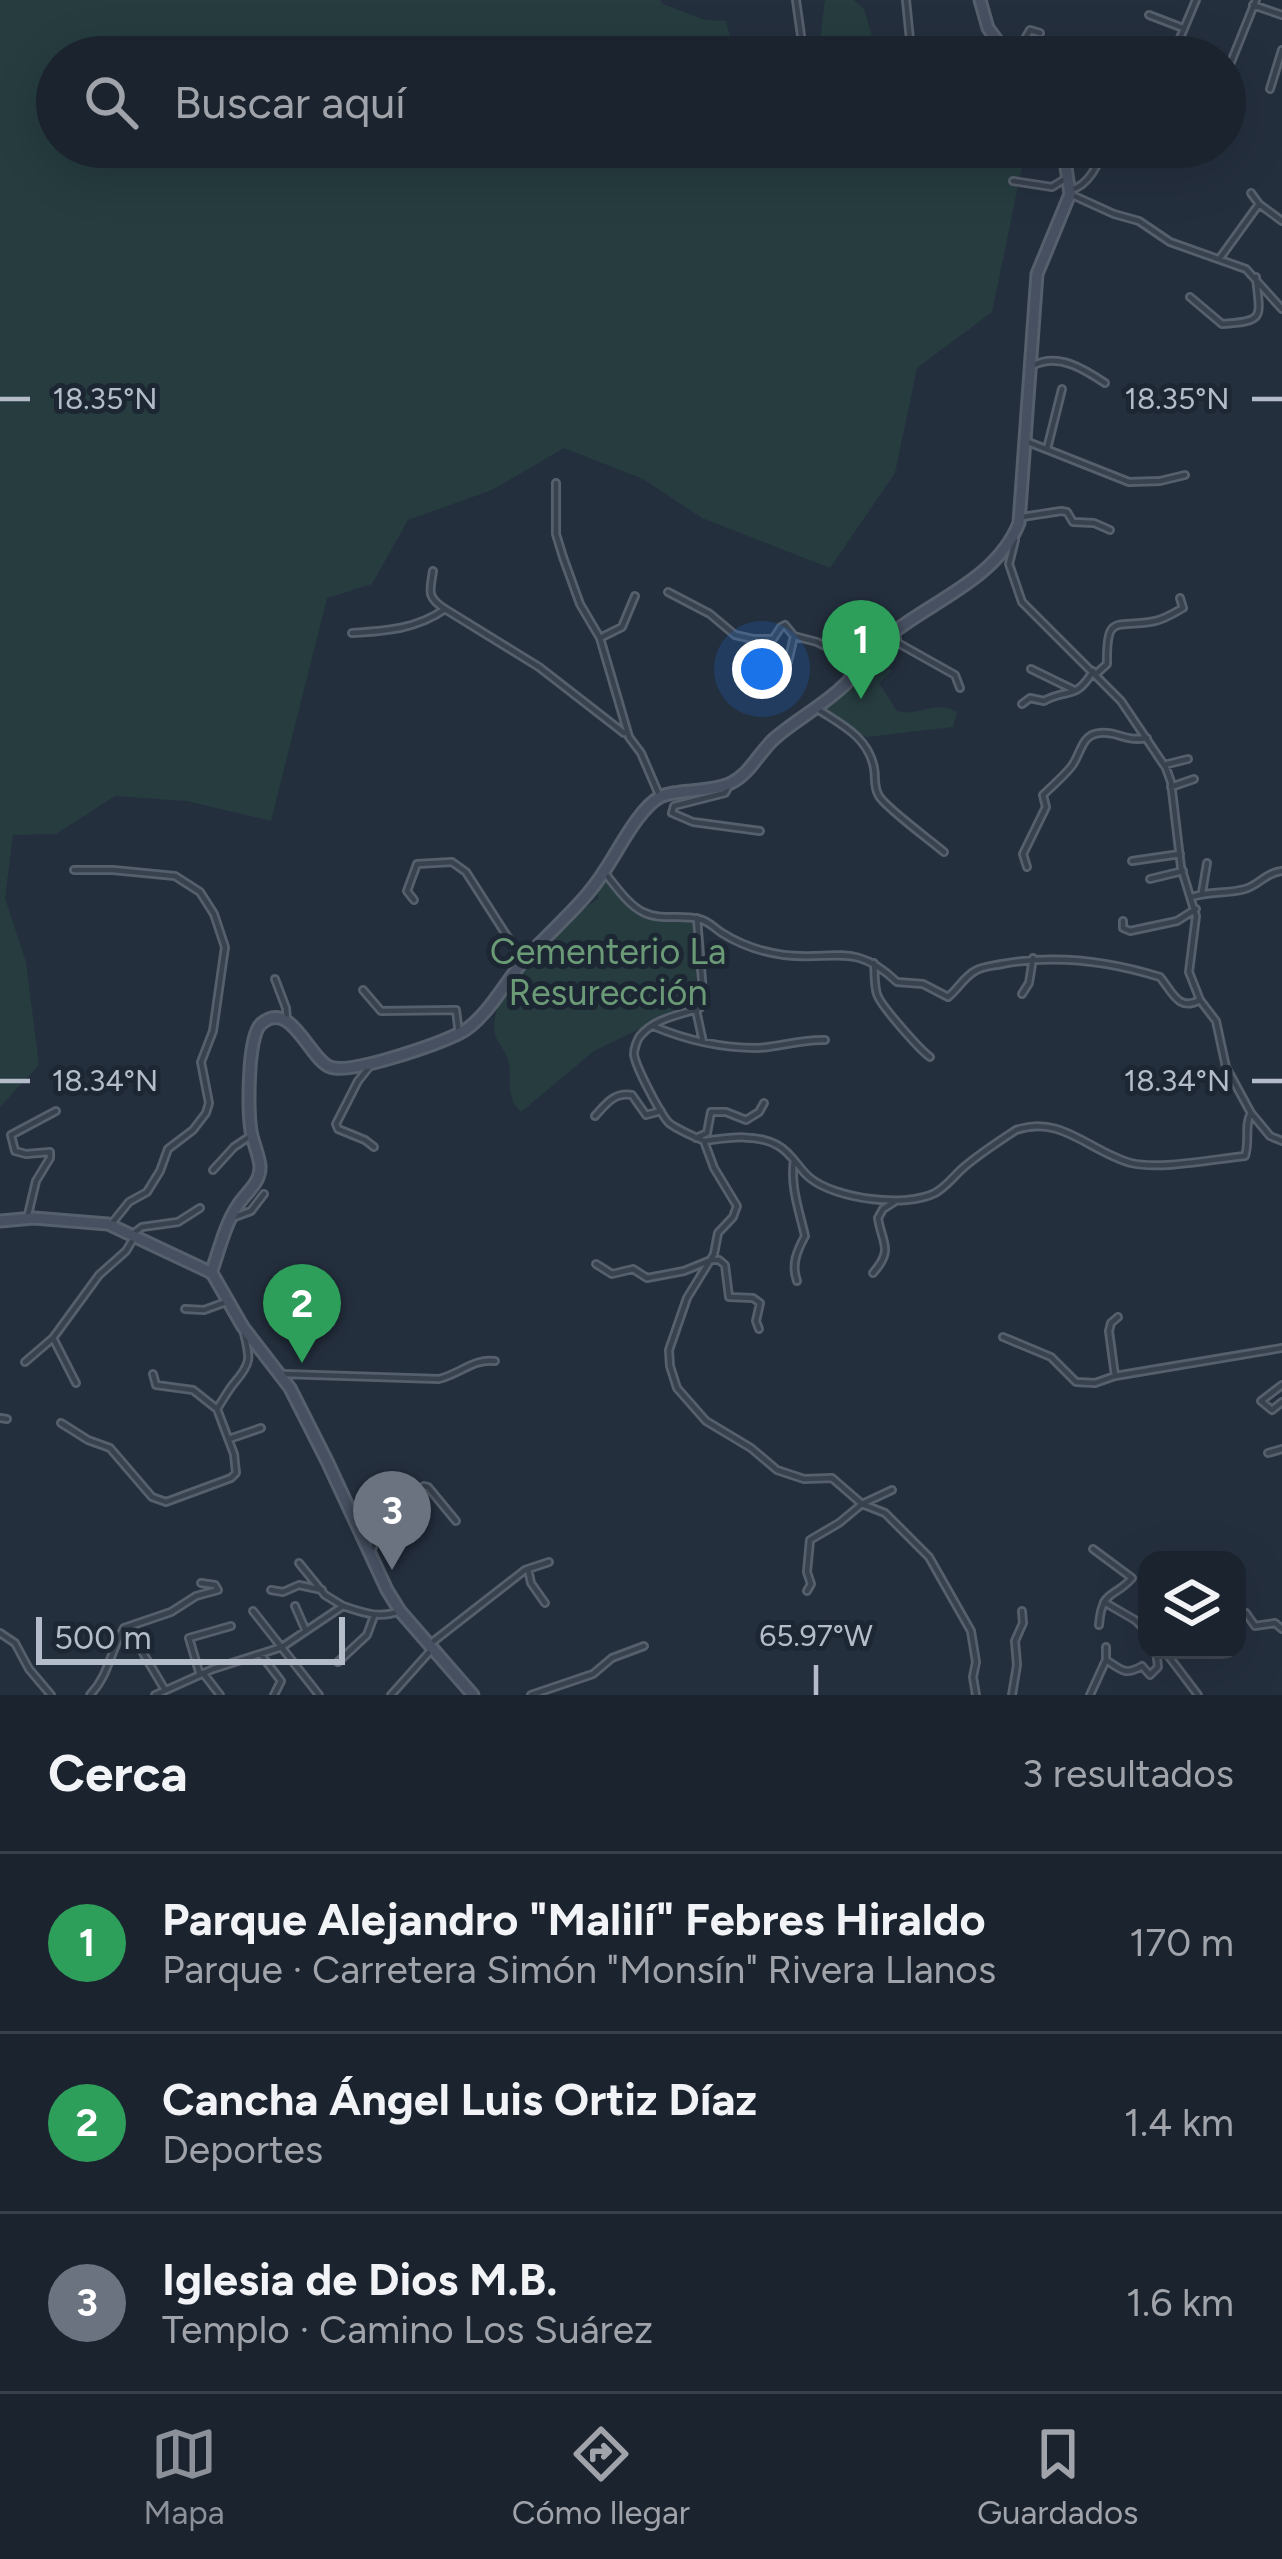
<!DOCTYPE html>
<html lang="es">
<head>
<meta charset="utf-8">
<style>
  :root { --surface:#1b232e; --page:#282f3a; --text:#f1f3f6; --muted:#a0a4aa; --line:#39404a; --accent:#8c9099 }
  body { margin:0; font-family:Figtree,sans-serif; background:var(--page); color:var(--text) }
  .controls { position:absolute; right:36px; bottom:36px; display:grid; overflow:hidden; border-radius:24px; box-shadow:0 12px 48px #0002 }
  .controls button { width:108px; height:108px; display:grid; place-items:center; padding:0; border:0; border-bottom:3px solid var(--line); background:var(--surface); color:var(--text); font:60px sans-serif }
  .scale { position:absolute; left:36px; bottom:30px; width:309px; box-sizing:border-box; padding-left:12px; border:6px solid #b4bcc9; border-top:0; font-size:33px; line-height:42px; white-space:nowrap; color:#b4bcc9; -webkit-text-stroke:9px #1d2633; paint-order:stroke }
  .you { position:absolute; left:762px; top:669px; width:42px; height:42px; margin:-30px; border:9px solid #fff; border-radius:50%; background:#1a73e8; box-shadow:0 0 0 18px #1a73e833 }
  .badge { display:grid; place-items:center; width:78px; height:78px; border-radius:50%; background:var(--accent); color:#fff; font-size:39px; font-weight:700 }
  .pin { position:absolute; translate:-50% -99px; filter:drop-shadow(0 3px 6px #0008) }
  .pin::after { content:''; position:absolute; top:63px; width:42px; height:36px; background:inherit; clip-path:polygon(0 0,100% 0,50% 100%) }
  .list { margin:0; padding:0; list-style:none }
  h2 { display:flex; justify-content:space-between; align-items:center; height:156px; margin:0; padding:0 48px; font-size:51px }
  h2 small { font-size:39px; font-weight:400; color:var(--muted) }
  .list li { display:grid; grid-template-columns:78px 1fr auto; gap:36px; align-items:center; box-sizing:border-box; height:180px; padding:0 48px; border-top:3px solid var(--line) }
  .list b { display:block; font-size:45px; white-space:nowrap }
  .list p { margin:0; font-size:39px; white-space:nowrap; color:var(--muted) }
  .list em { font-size:39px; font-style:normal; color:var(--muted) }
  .icon { flex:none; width:66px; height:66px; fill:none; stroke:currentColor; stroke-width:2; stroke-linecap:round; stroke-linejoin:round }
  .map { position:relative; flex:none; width:1282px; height:1695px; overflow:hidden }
  .search { position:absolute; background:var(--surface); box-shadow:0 12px 48px #0002; left:36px; right:36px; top:36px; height:132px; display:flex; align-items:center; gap:30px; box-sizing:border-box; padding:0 42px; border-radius:66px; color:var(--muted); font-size:45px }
  .sheet { height:696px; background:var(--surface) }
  nav { display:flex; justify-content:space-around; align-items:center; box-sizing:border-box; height:168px; border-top:3px solid var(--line); background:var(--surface); font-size:33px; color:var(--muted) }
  nav a { display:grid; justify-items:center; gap:6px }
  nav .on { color:var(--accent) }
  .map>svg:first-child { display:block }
</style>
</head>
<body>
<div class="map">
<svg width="1282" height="1695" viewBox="0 0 1282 1695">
  <rect width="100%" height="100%" fill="#242f3e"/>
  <path fill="#263c3f" d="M0,0H660L663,4L705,20L726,21L732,43L763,57H57V147L1026,148L992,312L917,368L895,473L830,568L702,518L643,479L564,448L492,490L408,520L372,584L327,598L271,821L187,801L115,796L56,834L13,835L5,898L26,962L39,1065L0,1107Z
    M825,0H854L864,9L874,42L926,46L936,57H818Z
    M874,654L892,671L879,683L897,711C918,717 935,699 957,712L953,727L867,737L839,726L816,710Z
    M610,879C618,889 624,905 634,912C649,924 676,919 694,921L697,997L687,1006L594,1051L521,1112C504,1096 513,1080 508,1060C505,1048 493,1040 494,1026C497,977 561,925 599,898L597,892L606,880Z"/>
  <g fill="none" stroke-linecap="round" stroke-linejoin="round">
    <defs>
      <path id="street" d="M796,0L804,57
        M906,0L910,40
        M1253,5L1282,15
        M1149,15L1183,28
        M1007,50L1023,42L1030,30L1040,33
        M1064,57L1089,54
        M1172,57L1196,0
        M1225,77L1256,0
        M1270,89L1282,50
        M1013,181L1052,187L1065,179
        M1070,190C1089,186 1098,164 1105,147
        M1251,193L1259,204L1282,221
        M1070,194L1114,214L1139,221L1170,242L1246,269L1282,309
        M1220,258L1259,204
        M1190,297L1222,324C1266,321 1260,318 1256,277
        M1034,365C1059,353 1084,369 1105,383
        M1028,442L1129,482L1160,481L1185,475
        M1047,449L1062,389
        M556,483V534L563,557L580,604L600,638L629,737L641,753L660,797
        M1022,517L1061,511L1067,512L1073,522L1094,523L1110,530
        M1015,540L1009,564L1022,602L1121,701L1166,768L1171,782L1181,867L1196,916L1189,972L1200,1000L1216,1021L1226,1067L1251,1113L1270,1136L1282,1141
        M433,571C430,591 426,597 445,609
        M668,592L710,614L735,635L753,639H773L781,627L785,625L794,636L817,642L862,665
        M895,632L898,643L955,675L960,688
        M352,633C386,631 417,629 445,609L539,667L624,733
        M600,638L622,627L635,596
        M1031,669L1074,690
        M1096,674L1107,664C1106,611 1117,629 1155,621C1165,619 1174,613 1183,608L1180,598
        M762,693C787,684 788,661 794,636
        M1022,704L1030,698L1044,701C1066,688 1076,701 1093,671
        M816,708C840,724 868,736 874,768C876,778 873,786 879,796C885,807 931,841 944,852
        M1164,765L1188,759
        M730,784L725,793L674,806L672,813L693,822L760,831
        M1171,787L1194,779
        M1132,861L1180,854
        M1027,867L1023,854L1046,807L1043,795C1052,786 1063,777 1071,767C1081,755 1081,734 1100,733C1118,731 1124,742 1147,738
        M74,870H113L175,876L200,892L214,914L225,947L213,1031L201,1062L209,1103L206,1113L193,1130L168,1149L160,1171L147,1192L129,1202L113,1222
        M604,872C615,885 628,905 643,912C660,921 681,914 699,919C709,921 714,928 722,933C741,945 762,952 784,955C835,961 854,941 897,982L923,984L948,997C958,989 964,977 975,971C983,966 993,966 1002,964C1056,954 1109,961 1160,977C1172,991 1178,1012 1200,1000
        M1150,879L1183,871
        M1202,893L1207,863
        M1192,897C1209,891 1227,894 1245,889C1259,885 1265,873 1282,871
        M414,900L407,891L417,864L452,862L466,872L523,961
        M697,918L703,993L700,1008C680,1015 655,1018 640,1036C637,1040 634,1049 634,1054C635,1066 661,1115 669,1123C678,1130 693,1136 704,1141L714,1168L737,1206L733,1217L718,1233L714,1254L687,1298L669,1350L670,1366L677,1388L706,1421L751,1448L777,1470L804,1479L832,1478L862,1504L885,1513L929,1557L971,1631L976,1662L973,1677L976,1695
        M1123,921V928L1130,931L1177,921L1196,909
        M874,963C875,973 874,985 877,994C880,1005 920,1050 930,1057
        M275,979L286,1008L287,1021
        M363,990L381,1011L456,1010L459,1034
        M1022,994L1029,983L1033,958
        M696,1010L703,1042
        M653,1026C686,1040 721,1048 757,1048C780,1047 802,1039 825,1040
        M370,1066L358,1081L336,1124L338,1129L365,1140L374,1147
        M595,1116C606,1104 614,1092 632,1095L646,1115L661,1111
        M696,1138L707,1133L711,1112H726L746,1120L759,1112L764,1103
        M704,1141C727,1138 755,1133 777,1145C791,1152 798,1168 810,1178C836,1199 905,1208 935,1193C946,1187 954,1176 963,1168C979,1154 998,1142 1016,1130C1061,1114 1090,1152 1131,1163C1160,1170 1214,1159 1245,1156C1250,1142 1244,1125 1251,1113
        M794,1160C790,1186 799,1210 805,1236C797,1251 791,1264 797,1281
        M213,1170L234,1147L252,1135
        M232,1218L251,1211L264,1194
        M27,1219L36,1181L50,1158V1152L26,1154L15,1151L11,1135L56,1111
        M134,1233L142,1227L178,1222L200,1208
        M596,1264L612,1274L633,1269L647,1278L684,1271L711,1260H719L725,1265L729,1297L753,1298L760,1303L756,1321L759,1329
        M873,1273C894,1249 882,1244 878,1218L883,1209L894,1202
        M185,1309L204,1310L226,1302
        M1003,1337L1051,1357L1076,1382L1095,1383L1115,1376L1282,1348
        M25,1362L53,1338
        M153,1374L156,1385L193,1390L217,1409
        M284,1374L439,1379C460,1374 474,1358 495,1361
        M1115,1376L1109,1331L1111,1323L1118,1317
        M76,1383L53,1338L99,1275L126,1251L135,1236
        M1282,1385L1261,1401L1272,1410L1282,1402
        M0,1418L7,1419
        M61,1423L88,1440L110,1448L152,1497L166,1502L231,1478L236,1473L234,1454L217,1409C223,1400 228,1390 235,1382C252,1362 250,1358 244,1333
        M229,1439L261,1428
        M1268,1453L1282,1449
        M1093,1549L1132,1578C1114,1599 1102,1588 1099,1625
        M370,1553L392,1509L424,1486L428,1487L456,1521
        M299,1563L325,1595L343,1606
        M528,1569L531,1583L545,1603
        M271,1590L283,1592L299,1585L322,1590
        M807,1591L811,1584L807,1572L810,1540L839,1523L862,1504L892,1490
        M1104,1602L1135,1620L1147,1631
        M295,1606L306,1631
        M253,1611L319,1695
        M1237,1611L1246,1613L1255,1626L1275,1623L1282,1629
        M0,1633L15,1643L29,1669L51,1695
        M144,1644L143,1653L165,1690
        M430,1644L525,1570L549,1562
        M1106,1647V1660C1122,1670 1125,1676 1142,1666L1150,1675L1158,1667L1156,1650
        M1164,1650L1198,1695
        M262,1656L281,1681L274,1695
        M338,1662L367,1635L374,1616
        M203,1673L220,1695
        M200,1675L189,1638L231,1626
        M90,1695C109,1675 110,1652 124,1628L171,1612L196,1596L218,1590L215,1585L201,1583
        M155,1695L213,1669L282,1647L343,1606C364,1613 379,1619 400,1611
        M391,1695L433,1648
        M531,1695L593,1674L612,1658L644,1646
        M1012,1695L1017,1665L1015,1641L1023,1623L1022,1611
        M1090,1695L1106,1660"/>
      <path id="secondary" d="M980,0L988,28L1009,57
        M0,1221L34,1218L108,1224L212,1273L243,1327L290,1388L327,1461L387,1590L400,1611L473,1695
        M211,1273C219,1251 225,1224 238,1205C246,1192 261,1183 260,1166C259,1155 253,1143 251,1131C248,1111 247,1037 261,1024C291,998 309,1059 330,1067C351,1075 438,1044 460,1033C483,1022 504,985 520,965C548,932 582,907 605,870C618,851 639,808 660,797C674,789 710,793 731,783C750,774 759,752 775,738C796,720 820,707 840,689C859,673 871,651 890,635C933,600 997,579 1019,523L1037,274L1070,194L1063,147"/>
    </defs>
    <use href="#street" stroke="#565f6c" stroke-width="10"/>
    <use href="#secondary" stroke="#565f6c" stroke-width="15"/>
    <use href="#street" stroke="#38414e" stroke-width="4.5"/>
    <use href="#secondary" stroke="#465061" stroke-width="9"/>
  </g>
  <path fill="none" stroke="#b4bcc9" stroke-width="4.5" d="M0,399H30M1252,399H1282M0,1081H30M1252,1081H1282M816,1665V1695"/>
  <g text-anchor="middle" stroke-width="10" stroke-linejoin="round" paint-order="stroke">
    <g font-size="36" fill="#6b9a76" stroke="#1d2633">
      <text x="608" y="964">Cementerio La<tspan x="608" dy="41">Resurección</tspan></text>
    </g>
  </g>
  <g font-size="30" text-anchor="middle" fill="#b4bcc9" stroke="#1d2633" stroke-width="10" stroke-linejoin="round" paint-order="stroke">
    <text x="105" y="409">18.35°N</text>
    <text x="1177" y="409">18.35°N</text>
    <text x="105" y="1091">18.34°N</text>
    <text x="1177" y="1091">18.34°N</text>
    <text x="816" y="1646">65.97°W</text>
  </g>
</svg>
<div class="controls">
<button><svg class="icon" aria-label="layers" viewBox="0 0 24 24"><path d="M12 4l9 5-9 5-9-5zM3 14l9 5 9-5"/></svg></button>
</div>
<div class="scale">500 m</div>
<div class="you"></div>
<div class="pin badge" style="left:861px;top:699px;background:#2e9e5b">1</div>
<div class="pin badge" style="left:302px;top:1363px;background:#2e9e5b">2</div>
<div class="pin badge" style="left:392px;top:1570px;background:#6b7280">3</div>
<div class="search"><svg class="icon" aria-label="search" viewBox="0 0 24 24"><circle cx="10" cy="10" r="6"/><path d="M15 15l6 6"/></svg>Buscar aquí</div>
</div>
<section class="sheet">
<h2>Cerca<small>3 resultados</small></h2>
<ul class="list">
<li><span class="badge" style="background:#2e9e5b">1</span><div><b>Parque Alejandro &quot;Malilí&quot; Febres Hiraldo</b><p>Parque · Carretera Simón &quot;Monsín&quot; Rivera Llanos</p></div><em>170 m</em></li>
<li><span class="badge" style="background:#2e9e5b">2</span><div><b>Cancha Ángel Luis Ortiz Díaz</b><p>Deportes</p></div><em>1.4 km</em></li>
<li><span class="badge" style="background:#6b7280">3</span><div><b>Iglesia de Dios M.B.</b><p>Templo · Camino Los Suárez</p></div><em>1.6 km</em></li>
</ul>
</section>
<nav>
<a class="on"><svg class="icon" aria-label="map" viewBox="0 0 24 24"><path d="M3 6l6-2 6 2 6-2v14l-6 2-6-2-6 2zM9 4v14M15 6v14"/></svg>Mapa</a>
<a><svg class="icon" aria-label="directions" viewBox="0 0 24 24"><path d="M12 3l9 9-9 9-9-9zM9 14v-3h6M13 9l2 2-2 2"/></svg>Cómo llegar</a>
<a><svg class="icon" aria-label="saved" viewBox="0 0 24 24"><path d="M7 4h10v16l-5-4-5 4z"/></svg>Guardados</a>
</nav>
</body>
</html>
